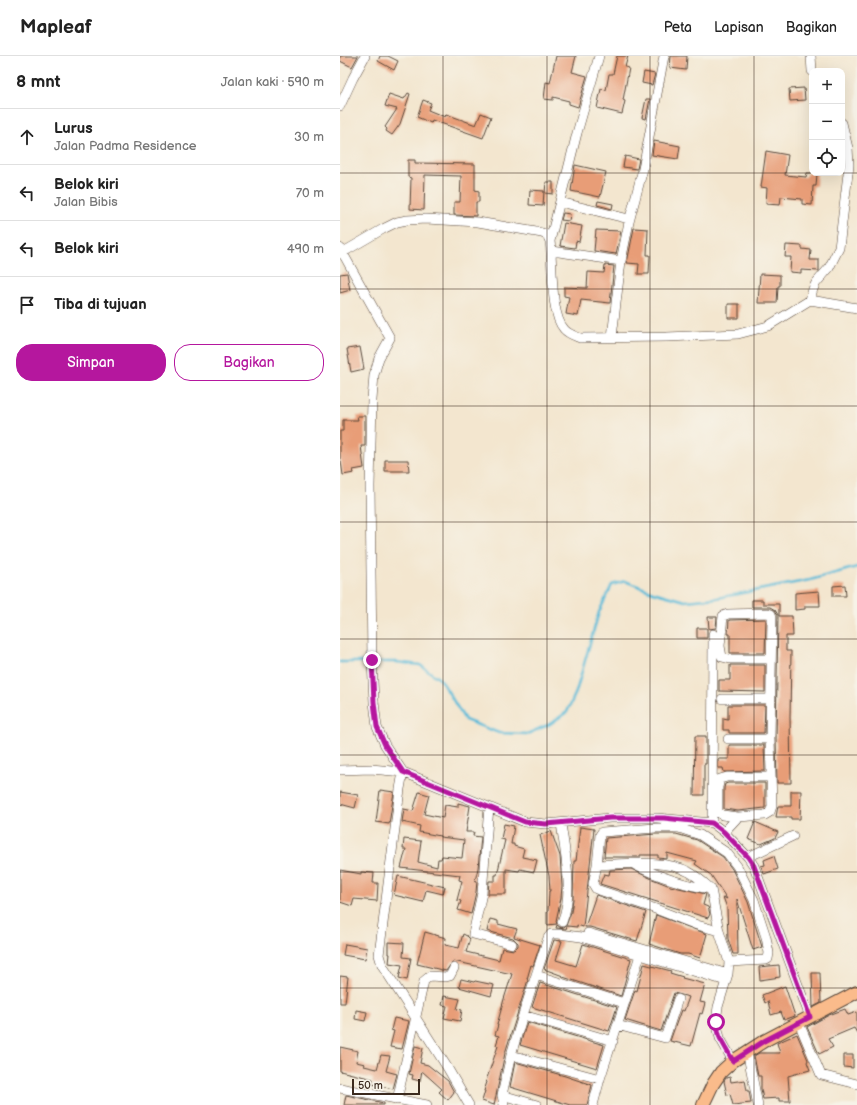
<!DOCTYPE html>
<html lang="id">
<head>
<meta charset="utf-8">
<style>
  :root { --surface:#fff; --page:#f2f2f2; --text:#222; --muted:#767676; --line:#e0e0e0; --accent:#b5179e }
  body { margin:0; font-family:"Balsamiq Sans",sans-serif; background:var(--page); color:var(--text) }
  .controls { position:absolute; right:12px; top:12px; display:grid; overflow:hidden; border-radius:8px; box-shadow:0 4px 16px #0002 }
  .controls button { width:36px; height:36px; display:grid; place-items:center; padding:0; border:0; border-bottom:1px solid var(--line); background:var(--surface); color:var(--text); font:20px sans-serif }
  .scale { position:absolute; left:12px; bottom:10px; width:68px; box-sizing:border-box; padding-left:4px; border:2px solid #3b2a1e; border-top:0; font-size:11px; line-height:14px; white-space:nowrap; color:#3b2a1e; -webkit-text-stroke:3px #f7f3e8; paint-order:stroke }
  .stop { position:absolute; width:12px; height:12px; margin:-9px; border:3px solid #b5179e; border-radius:50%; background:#fff }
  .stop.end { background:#b5179e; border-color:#fff; box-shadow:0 1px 4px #0008 }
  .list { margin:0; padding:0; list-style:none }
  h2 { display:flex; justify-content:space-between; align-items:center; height:52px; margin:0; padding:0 16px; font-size:17px }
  h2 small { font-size:13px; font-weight:400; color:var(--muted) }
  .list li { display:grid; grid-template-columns:26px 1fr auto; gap:12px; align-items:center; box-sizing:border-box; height:56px; padding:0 16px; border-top:1px solid var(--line) }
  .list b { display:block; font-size:15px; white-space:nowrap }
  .list p { margin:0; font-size:13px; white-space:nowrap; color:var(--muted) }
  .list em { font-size:13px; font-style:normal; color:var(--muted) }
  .actions { display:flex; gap:8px; padding:12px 16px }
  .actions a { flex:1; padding:9px 0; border:1px solid var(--accent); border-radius:16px; text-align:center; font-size:14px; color:var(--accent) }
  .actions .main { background:var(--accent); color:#fff }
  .icon { flex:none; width:22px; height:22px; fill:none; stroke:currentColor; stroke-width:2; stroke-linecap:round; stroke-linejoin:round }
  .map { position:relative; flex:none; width:517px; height:1049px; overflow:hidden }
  header { display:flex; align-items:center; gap:24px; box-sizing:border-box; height:56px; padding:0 20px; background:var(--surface); border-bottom:1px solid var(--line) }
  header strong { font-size:19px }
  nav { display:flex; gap:22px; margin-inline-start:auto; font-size:14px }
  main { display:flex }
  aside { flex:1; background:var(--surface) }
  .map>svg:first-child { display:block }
</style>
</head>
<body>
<header>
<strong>Mapleaf</strong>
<nav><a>Peta</a><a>Lapisan</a><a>Bagikan</a></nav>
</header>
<main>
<aside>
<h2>8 mnt<small>Jalan kaki · 590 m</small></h2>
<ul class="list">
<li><svg class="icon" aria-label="ahead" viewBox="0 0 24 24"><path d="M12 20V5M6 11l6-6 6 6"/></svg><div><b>Lurus</b><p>Jalan Padma Residence</p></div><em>30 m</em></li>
<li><svg class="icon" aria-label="left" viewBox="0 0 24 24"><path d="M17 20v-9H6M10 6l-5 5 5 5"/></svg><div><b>Belok kiri</b><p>Jalan Bibis</p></div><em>70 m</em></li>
<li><svg class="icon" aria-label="left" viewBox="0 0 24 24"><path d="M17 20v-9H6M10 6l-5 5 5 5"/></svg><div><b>Belok kiri</b></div><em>490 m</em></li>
<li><svg class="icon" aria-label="arrive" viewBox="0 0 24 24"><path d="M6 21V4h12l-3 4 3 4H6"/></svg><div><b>Tiba di tujuan</b></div></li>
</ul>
<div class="actions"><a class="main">Simpan</a><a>Bagikan</a></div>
</aside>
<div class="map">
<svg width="517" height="1049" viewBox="0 0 517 1049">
  <rect width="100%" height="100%" fill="#f7f3e8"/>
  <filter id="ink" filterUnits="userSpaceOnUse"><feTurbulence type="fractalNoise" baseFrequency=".025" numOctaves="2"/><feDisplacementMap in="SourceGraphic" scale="8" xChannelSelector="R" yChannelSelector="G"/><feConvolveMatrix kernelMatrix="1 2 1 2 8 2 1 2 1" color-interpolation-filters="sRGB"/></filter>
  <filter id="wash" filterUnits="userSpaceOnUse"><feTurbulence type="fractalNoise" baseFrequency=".012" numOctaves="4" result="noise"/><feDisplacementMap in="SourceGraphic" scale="16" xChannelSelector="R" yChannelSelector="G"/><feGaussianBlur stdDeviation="0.9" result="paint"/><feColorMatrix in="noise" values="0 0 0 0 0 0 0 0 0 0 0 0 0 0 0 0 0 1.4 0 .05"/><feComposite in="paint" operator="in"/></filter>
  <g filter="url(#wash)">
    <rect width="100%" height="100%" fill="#f3e6cf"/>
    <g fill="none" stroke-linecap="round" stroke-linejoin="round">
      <path stroke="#5bbcd9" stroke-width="2.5" d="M0,606H29
        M34,606H56L80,609L101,624L125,664L159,677L187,678L210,668L227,656L236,636L259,556L272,529L285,525L313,536L345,545L377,542L470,524L517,511"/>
    </g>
    <g id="blocks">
      <path fill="#e89d77" d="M0,0H18L12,11L0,5Z
        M40,0H48L58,5L54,14L38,5Z
        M216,0H236L232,16L247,20L238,51L229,48V45L213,41V44L204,43L206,26L210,27Z
        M277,0H288L285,11L289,12L283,44L285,45L282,58L257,52L261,33L266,34L269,18H273Z
        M331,0H347L346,14L330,12Z
        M304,16L315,18L312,29L302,27Z
        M464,32L465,44L450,45L449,33Z
        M68,37L70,38L60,68L52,79L46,75L47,73L45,71L57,53L45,50L49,38L64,43Z
        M306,43H310L306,63L302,62Z
        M83,44L91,47L88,54L105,61L106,58L136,69L141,57L151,61L143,82L92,64L91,67L77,61Z
        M314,85L340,90L338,103L312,99Z
        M426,95L448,99L445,119L466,121L467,117H477L476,130H473L472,149L462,148V143L441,141L440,149L426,148L427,132L421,131Z
        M285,100L299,103L297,113L283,111Z
        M68,104H75V107L135,108V134L139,135V146H136V160L114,159V146H120L121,120L85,119L84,154L70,153L71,122L68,121Z
        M235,109L266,116L260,141L231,135Z
        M206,126H213V138L205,137Z
        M190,134L204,135L203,150L189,149Z
        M258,145L273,148L272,153L257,149Z
        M223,157L230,158L229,165L221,164Z
        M224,167L242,170L239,186L236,185L235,192L220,190Z
        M294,172L308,173L307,199H310L309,218H298L299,208L287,207Z
        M256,174L281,175L276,198L254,195Z
        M446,189L462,190V193L471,194L470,204H479V215L461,214V217L450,216L451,201H445Z
        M265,209L274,210L270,247L241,244L238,260L226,258L229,241L224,240V231L247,232L248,216L264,217Z
        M7,217L10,234L0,237V218Z
        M420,218L440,219V230H438L437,247H418Z
        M388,248H399V262H388Z
        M20,291L24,313L11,316L7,293Z
        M17,360H25V390H21L24,412L13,414L14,417L3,419L1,405H0V375H3V364H18Z
        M45,404H68L69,415H45Z
        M505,529L506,540H493V530Z
        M479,535L480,550H465V553L455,554V537Z
        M412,544H423V548H439V560H452L453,580H446V595H451L450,661L451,727H437L436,683L438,559L435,554L430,551H412Z
        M368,561H377L376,572L369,573Z
        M426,563L425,597H390V578H388L389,564Z
        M357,572H367V582H357Z
        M390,609H425V636L379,635V624H390Z
        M388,649H425L424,677H389V674H383V662L388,663Z
        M355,680H366V708H364V739H354Z
        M389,689H424L425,715L384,716L383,712H378V703H389Z
        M388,727H425V752L398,755L384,753V732L385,728Z
        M40,734L54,736L49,768L36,766Z
        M451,735H461L460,763H451V761H436L438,750H451Z
        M0,736L18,739L15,752L0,748Z
        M79,736L89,739L84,758L103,762L105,749L118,751V747L130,750L126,776H134L133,780L141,781L138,812L135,825H137L136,836L131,858L118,854L121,845L117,844L122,825L119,824L120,819L61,812L66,793H63L64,783L81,785L78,806L97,811L98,803H101L102,800L122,802L124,784L100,781V780L79,776L80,770L62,766L64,753L73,755Z
        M415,766L438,776L435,782L421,788L408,783Z
        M164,768L174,770L171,788H174V790L184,793L182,801L197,804L194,816L180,813L179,815L166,813V838H148L149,825H155V819H157L165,784L161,783Z
        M240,771L254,773L243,871L237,869V871L227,870L226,873L216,872L217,869L221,872L226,870L231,856L233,843L234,805H236Z
        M211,775L220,800L222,830L221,842L216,865L217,868L207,869V856H208L209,835H210L209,820L200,779Z
        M316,778H336L357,784L383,801L392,813L408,846L422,891L413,894L397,843L398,898H393L388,883L387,852L383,841L387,843L371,819L355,808L357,805L327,797V803L318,802V799H300V801H264L266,782Z
        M434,800L438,813L424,818L421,810L425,809L424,804Z
        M291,813L310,822L330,830L366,838L363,849L368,851L370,858L368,862L260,828L264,818L269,819L270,814Z
        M0,814L21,818V816L34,817L33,827H38L37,845L14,843L12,850L0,846Z
        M58,820L105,831L103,838L86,834L83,846L54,839Z
        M256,839L306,856L297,885L250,871H245Z
        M316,859L367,878L360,902L348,898H340L309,888Z
        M150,863L158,865V868L177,873L174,881L200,889L193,910L191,909L187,923L188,924L165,997L154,1049L142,1045L145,1035H144L147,1026L146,1025L158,990L156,989L159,980L155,979L158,969H157L164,943L172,918L113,905L106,915L77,908L85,876L106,882L105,889L119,892L123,878L127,880L130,883L126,896L159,904L162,892L174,894L178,890V887L173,882L147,875Z
        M214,884L222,885L216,904L236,910L243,888L291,903L281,940L223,921V920L204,913Z
        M48,886L64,887L63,901L71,902L67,924L59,922L62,909L49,907L50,898H48Z
        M5,888L27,892L25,903L3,899Z
        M304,908L331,915L330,917L343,921L342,922L365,928L360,946L365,947L362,958L360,957L351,990L330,985L341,954L344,955L349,941L334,937L321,975L285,964L295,934L297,935Z
        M439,909L440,921L420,924L419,911Z
        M472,917H480L481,947L473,951Z
        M0,920L8,921L5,947H0Z
        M121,923L134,926L135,925L154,929L151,940L119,931Z
        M200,927L277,951L269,975L192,951Z
        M445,930L455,960L444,964L441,956L431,959L428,945L425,947L422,939Z
        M104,940L120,943L117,953L122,954L120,965L104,962L107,950L102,949Z
        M505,953L508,959L517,956V977L514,972L488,983L493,991L479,998L467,971L489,959Z
        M16,954L27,956L25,965L15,963Z
        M54,962L69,965L62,993L50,991L54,975L51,974Z
        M187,966L264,989L257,1012L180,989Z
        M457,978L468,1004L467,1006L470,1014L448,1020L450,1045H439V1042L423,1043L421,1033V1020H418L414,1000L419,997H440L437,987Z
        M75,990L83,992L80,1007L88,1009L108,1025L114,1036L108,1044L99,1036L102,1033L82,1015L80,1025L72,1023L73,1019L69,1018Z
        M0,991L18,995L16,1006L25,1008L24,1010L37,1013L41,999L50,1000L46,1015L57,1018L53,1033L32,1028L33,1023L0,1015Z
        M504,999H513V1012L504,1011Z
        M175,1006L225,1020L252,1029L247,1049H230L170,1031Z
        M390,1021L391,1026L405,1024L407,1035H409L411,1047L393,1049L390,1038L387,1039L384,1025L386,1022Z
        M6,1039L44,1047V1049H4Z"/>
    </g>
  </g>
  <g filter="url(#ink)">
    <use href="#blocks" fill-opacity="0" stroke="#574639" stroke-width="1"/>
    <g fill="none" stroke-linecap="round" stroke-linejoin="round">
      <defs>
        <path id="minor" d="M471,0L472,15
          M0,50L13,22L25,0
          M220,146L289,163
          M210,185L237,77L259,0
          M0,192L50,282L39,302L34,319L32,344L30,430L32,604L34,646L37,671L45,689L63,716L60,733L39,899L42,909L107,1011L129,1049
          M212,195L281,205
          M0,198L43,173L57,166L67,164L86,163L138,166L202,177L207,179L210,185C213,207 210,258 224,273C228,278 235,280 240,282L327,281L398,278L428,270L470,244L517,252
          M470,244L473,233L476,227L489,212L499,192L509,109L508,92L502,67
          M272,281L281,205L289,166L303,113L324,0
          M382,643H431
          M388,683H430
          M0,714L31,713L63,716L185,766L206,768L270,762H317L372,767L384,776L408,801L414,810L470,961
          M149,751L142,837L133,878L172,888
          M398,761L382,759L378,756V731L380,723L387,721H431
          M221,767C225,798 234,836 222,866
          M372,767L373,578
          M384,776L398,761L425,759L430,756L432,750L430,683L432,561L431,558L428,557L388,558L383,560L380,590L382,601L390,603H431
          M408,801L453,780
          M257,809C284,808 326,803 349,816C357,820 364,827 371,833L379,875L389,906L388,918L378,951L376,965L380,982L393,1005
          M295,809C314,819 350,831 371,833
          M379,875L357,869L313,852L256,833L253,828L257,809L260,779L262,776L316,772H339L360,779L387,797L397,810L414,844L426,881L429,897L428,903L426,904L389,906
          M248,877L388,918
          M196,919L284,947
          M183,959L273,985
          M459,967L481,1019L517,1028
          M277,969L325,982L338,943
          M407,995L418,1049
          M171,999L260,1023L302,893
          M0,1032L87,1049
          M162,1039L164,1049
          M57,1044L84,925L90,920L106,921L110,920L114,912
          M197,1049L162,1039L171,999L183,959L208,882L211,878H219L241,881L386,925
          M253,1049L260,1023"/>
        <path id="major" d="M363,1049L373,1028L381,1016L393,1005L424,985L517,936"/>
      </defs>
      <use href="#minor" stroke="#574639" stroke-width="10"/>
      <use href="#major" stroke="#574639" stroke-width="14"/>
      <use href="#minor" stroke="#fff" stroke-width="9"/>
      <use href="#major" stroke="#fabb8b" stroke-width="12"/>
    </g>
  </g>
  <g fill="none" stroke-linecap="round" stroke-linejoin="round" filter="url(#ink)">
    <path stroke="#b5179e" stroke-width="5" d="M32,604L34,646L37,671L45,689L63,716L185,766L206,768L270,762H324L372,767L384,776L408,801L414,810L470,961L424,985L393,1005L380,982L376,966"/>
  </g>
  <path fill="none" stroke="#3b2a1e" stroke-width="1" stroke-opacity="0.55" d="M103,0V1049M207,0V1049M310,0V1049M414,0V1049M0,117H472M502,117H517M0,233H517M0,350H517M0,466H517M0,583H517M0,699H517M0,816H517M0,932H517"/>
</svg>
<div class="controls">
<button>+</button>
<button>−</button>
<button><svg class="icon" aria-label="locate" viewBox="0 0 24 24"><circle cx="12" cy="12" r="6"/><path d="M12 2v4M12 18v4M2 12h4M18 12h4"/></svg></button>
</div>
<div class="scale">50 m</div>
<div class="stop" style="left:376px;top:966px"></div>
<div class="stop end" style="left:32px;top:604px"></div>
</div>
</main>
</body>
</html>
